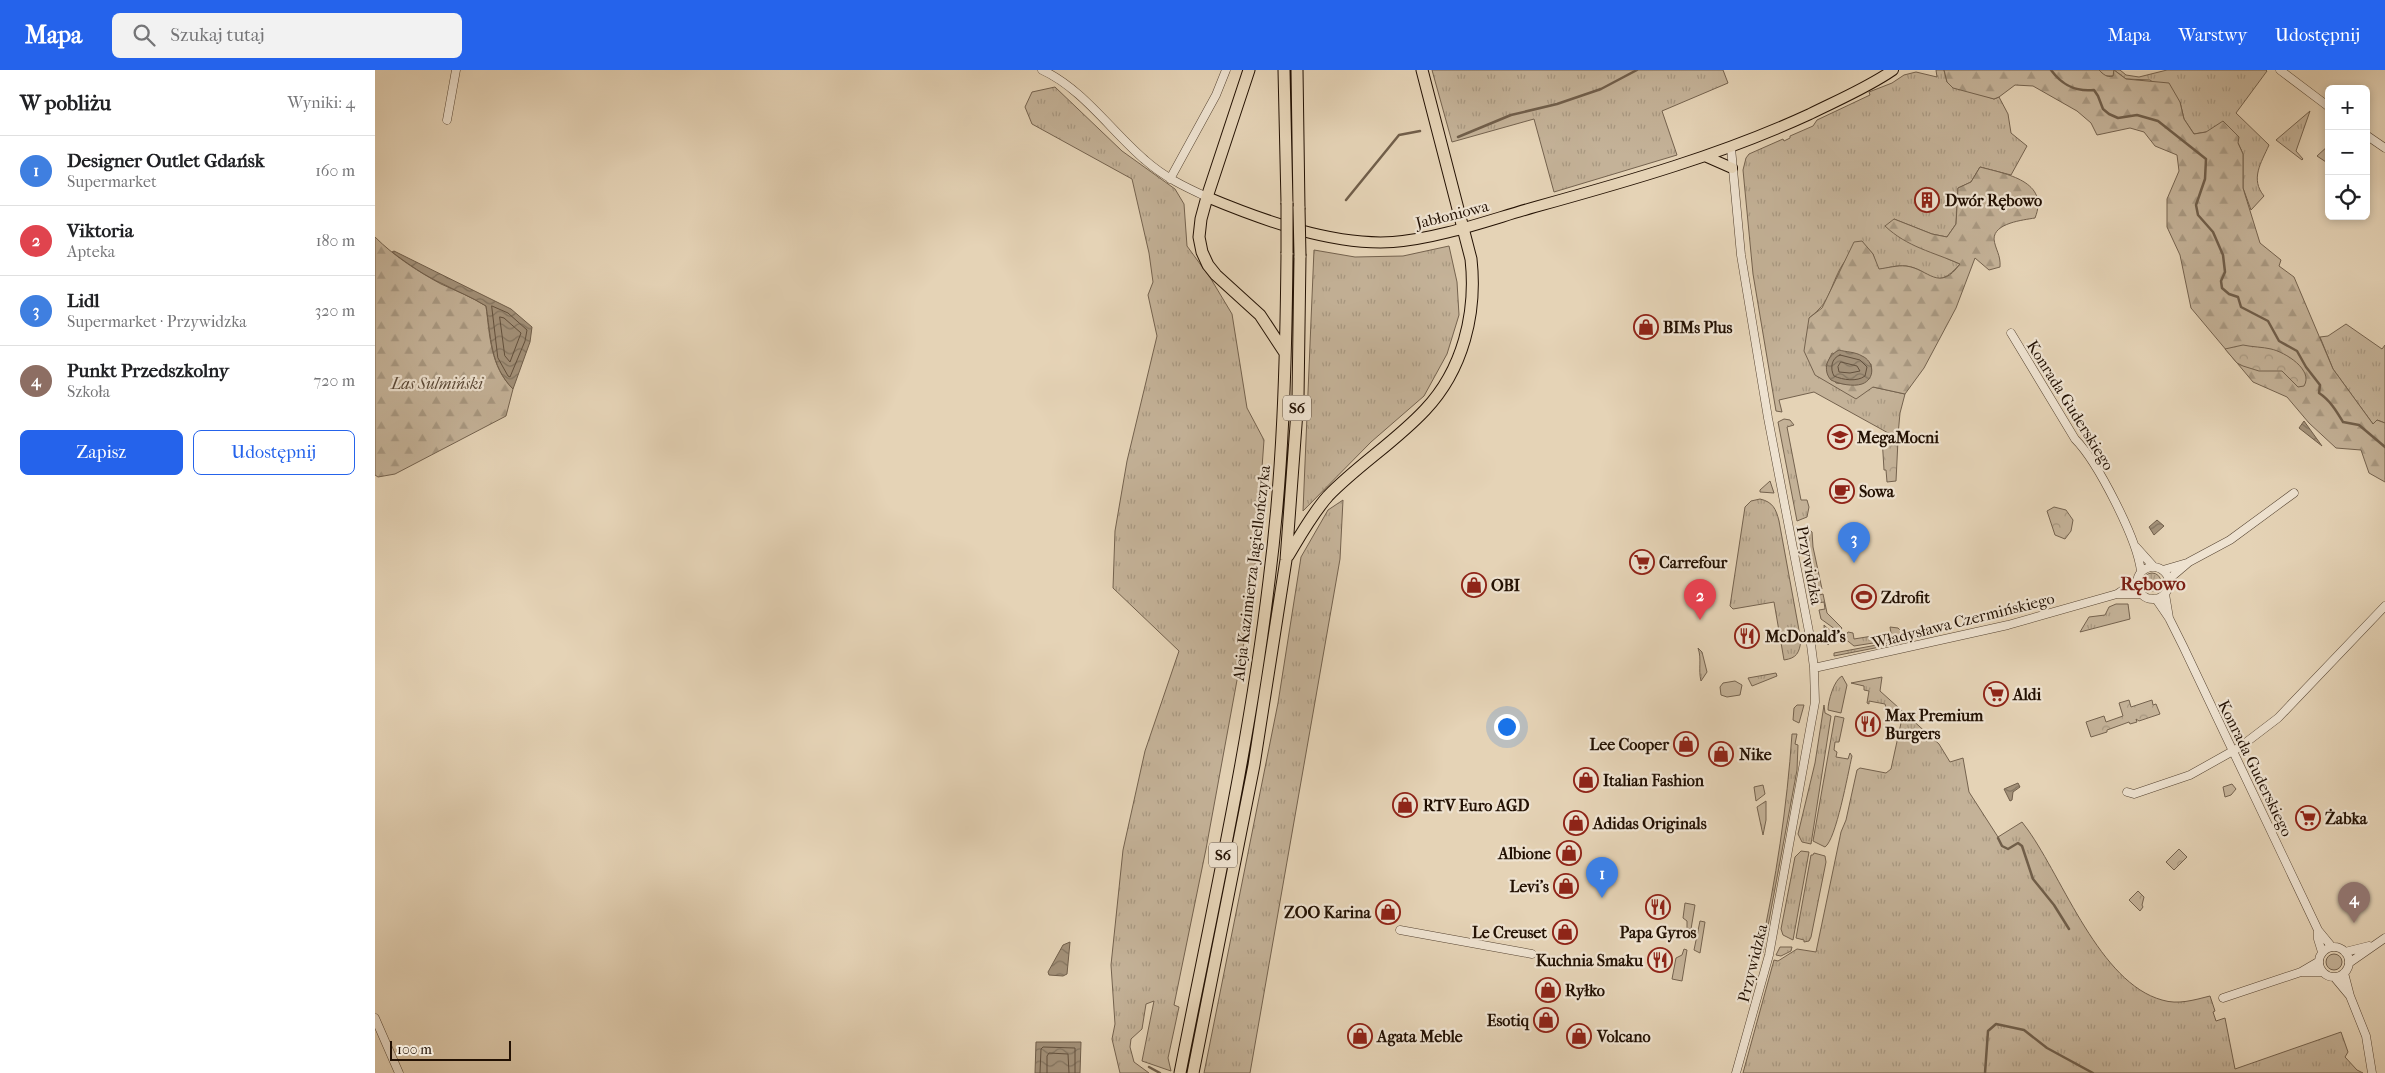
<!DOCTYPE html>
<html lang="pl">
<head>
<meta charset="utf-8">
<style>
  :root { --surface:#fff; --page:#f2f2f2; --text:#202124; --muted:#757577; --line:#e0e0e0; --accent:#2563eb }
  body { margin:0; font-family:"IM FELL French Canon",serif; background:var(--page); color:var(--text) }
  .controls { position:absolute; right:15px; top:15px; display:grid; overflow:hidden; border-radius:8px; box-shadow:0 2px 8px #0003 }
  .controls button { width:45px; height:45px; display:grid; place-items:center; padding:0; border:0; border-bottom:1px solid var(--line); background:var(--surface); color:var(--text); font:25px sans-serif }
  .scale { position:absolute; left:15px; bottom:12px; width:121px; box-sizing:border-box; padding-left:5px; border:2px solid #231103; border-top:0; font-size:14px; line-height:18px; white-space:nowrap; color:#231103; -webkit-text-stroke:4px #eee2d0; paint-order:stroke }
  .you { position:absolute; left:1131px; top:656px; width:18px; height:18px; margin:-12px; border:4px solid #fff; border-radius:50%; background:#1a73e8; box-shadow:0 0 0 8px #1a73e833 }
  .badge { display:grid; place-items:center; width:32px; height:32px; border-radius:50%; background:var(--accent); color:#fff; font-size:16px; font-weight:700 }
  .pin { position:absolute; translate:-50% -41px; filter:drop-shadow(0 1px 2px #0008) }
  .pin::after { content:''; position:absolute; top:26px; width:18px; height:15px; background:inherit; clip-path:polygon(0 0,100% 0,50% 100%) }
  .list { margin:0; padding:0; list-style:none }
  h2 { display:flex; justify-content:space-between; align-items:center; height:65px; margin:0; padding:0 20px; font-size:21px }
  h2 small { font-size:16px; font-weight:400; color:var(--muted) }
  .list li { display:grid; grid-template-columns:32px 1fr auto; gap:15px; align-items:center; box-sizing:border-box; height:70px; padding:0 20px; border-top:1px solid var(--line) }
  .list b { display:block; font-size:19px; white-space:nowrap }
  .list p { margin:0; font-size:16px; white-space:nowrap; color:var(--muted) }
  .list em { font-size:16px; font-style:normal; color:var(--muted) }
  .actions { display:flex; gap:10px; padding:15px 20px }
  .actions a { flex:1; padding:11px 0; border:1px solid var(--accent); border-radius:8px; text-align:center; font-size:18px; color:var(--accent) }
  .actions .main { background:var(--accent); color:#fff }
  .icon { flex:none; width:28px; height:28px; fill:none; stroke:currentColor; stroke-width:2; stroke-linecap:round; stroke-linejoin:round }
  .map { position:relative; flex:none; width:2010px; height:1003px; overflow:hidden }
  header { display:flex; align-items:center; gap:30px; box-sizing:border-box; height:70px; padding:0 25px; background:var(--accent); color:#fff }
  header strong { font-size:24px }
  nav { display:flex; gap:28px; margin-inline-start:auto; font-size:18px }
  .search { width:350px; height:45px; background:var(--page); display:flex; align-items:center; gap:12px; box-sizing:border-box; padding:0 18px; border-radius:8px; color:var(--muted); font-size:19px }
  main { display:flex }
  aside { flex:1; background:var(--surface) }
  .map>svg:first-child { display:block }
</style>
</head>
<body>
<header>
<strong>Mapa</strong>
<div class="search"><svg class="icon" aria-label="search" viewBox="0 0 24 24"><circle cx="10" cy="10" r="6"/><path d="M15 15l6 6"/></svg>Szukaj tutaj</div>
<nav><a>Mapa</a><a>Warstwy</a><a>Udostępnij</a></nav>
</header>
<main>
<aside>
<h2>W pobliżu<small>Wyniki: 4</small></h2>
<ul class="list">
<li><span class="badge" style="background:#3f7fe0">1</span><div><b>Designer Outlet Gdańsk</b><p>Supermarket</p></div><em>160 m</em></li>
<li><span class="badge" style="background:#e0444e">2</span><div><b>Viktoria</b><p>Apteka</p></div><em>180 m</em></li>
<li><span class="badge" style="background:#3f7fe0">3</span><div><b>Lidl</b><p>Supermarket · Przywidzka</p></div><em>320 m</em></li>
<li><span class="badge" style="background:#8d6e63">4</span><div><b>Punkt Przedszkolny</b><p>Szkoła</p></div><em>720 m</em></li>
</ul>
<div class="actions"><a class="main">Zapisz</a><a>Udostępnij</a></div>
</aside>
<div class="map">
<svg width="2010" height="1003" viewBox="0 0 2010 1003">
  <defs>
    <pattern id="grass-tufts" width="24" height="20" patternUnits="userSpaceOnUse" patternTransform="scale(1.25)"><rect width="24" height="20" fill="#c4b298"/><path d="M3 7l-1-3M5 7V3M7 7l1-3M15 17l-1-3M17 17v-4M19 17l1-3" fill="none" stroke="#a89881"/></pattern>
    <pattern id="forest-firs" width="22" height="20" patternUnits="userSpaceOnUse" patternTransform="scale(1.25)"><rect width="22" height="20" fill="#c4b298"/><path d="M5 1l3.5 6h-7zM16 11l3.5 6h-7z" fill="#a89881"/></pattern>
    <pattern id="park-crowns" width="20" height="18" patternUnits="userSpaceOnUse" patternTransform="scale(1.25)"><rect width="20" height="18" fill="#c4b298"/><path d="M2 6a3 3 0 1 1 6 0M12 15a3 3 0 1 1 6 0" fill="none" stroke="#a89881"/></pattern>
    <pattern id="water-waves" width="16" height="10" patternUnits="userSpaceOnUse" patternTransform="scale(1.25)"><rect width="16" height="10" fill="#a39179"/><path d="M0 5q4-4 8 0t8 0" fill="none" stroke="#847561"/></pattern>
  </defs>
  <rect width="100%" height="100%" fill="#e5d3b6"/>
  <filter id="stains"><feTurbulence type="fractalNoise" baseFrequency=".004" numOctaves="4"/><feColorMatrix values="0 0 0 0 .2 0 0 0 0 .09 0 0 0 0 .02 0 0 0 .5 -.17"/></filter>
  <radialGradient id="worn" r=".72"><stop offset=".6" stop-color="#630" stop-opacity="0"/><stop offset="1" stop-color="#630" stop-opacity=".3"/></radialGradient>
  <path fill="url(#grass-tufts)" stroke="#74624e" d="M1057,0H1348L1353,13L1287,41L1302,85L1179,122L1159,49L1077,72Z
    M1561,0H1569L1572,12L1619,29L1624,27L1633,44L1636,63L1652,76L1636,105L1605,97L1596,112L1583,118L1581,154L1572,167L1557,164L1519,149L1573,189L1585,194C1559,224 1556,199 1531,196C1522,195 1512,198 1503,200L1498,184L1487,172C1480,180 1470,189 1465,199C1453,222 1456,231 1434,248L1498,317L1530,324L1525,343L1523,365L1515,364L1439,322L1404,330L1407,342L1401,341L1378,204L1368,100L1371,88L1374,84L1408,69L1409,71L1415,68V66L1438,56L1442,50L1495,25L1494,22L1517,13L1529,5L1541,2L1562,7Z
    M1724,0H1745L1751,5L1764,7L1792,0H1891L1892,1L1861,43L1894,75C1886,93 1875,109 1889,126L1876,140L1868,118V84L1863,73L1831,62L1819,64L1809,49L1805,32L1775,10L1751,9L1739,0V6H1730Z
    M680,17L747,81L800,119L809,134L812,176L836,209L857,244L872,338L889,370L878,523L831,779L799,935L804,937L793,988L796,1001L767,991L779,931L771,934L767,959L756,969L755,977L759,992L774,1003H745L737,969L740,954L736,895L748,780L770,681L804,581L738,518L740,461L752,391L782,266L773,225L778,212L774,183L757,109L657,54L650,37L657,22Z
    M1935,41L1921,81L1928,89L1927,90L1901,70Z
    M1954,75V94L1942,86Z
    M1074,176L1082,212L1084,245L1072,284L1049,326L996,372L928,441L939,180L980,187L1028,186Z
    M1971,254L2007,279L2010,275V353L2002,350L1998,354L1958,299L1945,267L1953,266Z
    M1409,349L1415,350L1419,355L1412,357L1426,430H1432L1434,437L1432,447L1422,451L1403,352Z
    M1395,411L1399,423L1385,422V420Z
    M1385,429C1398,432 1401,439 1404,451L1426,571C1424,583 1422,588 1409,590L1399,532L1358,539L1355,536L1370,437L1376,431Z
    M968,430L965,489L875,1003H829L903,633L926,487L953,440Z
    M1432,458L1437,462L1438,477L1447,519L1443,520L1442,515H1439L1428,461Z
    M1768 512a9 9 0 1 1 18 0a9 9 0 1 1-18 0Z
    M1448,524L1452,543L1467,558L1464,562L1446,549L1444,540L1450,539L1449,532L1443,533L1441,526Z
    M1741,534H1753L1755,549L1705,562L1714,547L1730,545L1734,537Z
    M1449,555L1461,566L1453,575L1450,572Z
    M1515,557L1523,558L1527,562L1524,569L1479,576L1469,568L1473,562L1478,563L1479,569L1516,563Z
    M1523,571L1515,575L1459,586V583Z
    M1323,578L1327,582L1332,602L1326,611C1323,599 1327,589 1323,578Z
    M1401,603L1402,606L1377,616L1373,608Z
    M1467,606L1472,615L1466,643L1453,640C1453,631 1459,610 1467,606Z
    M1507,607L1505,621L1564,674L1575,692L1588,688L1594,722L1623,767L1647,752L1653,760C1688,809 1725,913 1787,930C1803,935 1819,930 1835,926L1840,941L1838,942L1841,951L1850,948L1860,999L1966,962L1973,982L1970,987L1982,1000L1988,1003H1368L1399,890L1403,891L1422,879L1441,882L1466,762L1471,750L1482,700L1485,698L1511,703L1516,699L1526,653L1523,645L1524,642L1520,640L1517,642L1512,641L1510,634L1494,631V634L1492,633L1494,621L1489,620V616L1476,613Z
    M1360,611L1367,615L1365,625L1352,627L1346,625L1345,617L1348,613Z
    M1429,635L1424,653L1418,650L1419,638L1422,635Z
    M1449,635L1450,643L1456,646L1436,774L1427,772L1423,764L1440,693Z
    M1460,646L1469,648L1464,672H1460L1459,680L1462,682L1461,687L1473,689L1475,683L1477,686C1473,703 1461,770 1450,777L1438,771Z
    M1417,664H1422L1420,674L1423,675L1422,700L1388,883L1385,882C1401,810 1412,737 1417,664Z
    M1388,715L1390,724L1381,731L1379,717Z
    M1391,731V750L1388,765L1382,737Z
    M1426,781L1434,782L1418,870L1408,865L1406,859L1420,787Z
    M1439,783L1450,786L1451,792L1436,867L1434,871L1429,872V870L1421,868L1436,785H1438Z
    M1405,877H1417L1416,881L1406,886L1401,885Z
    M1951 892a8 8 0 1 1 16 0a8 8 0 1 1-16 0Z"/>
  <path fill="url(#forest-firs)" stroke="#74624e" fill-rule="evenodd" d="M1569,0H1724C1728,4 1732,8 1738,6L1739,0L1751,9L1794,13L1805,32L1809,49L1819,64L1831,62L1848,51L1864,67L1863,73L1868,84V118L1885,173L1906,190L1904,196L1919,207L1958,299L1998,354L2002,350L2010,353V412L1994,403L1986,380L1961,378L1934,353L1912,327L1878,312L1816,238L1805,185L1792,157V129L1804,101L1802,85L1780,76L1769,62L1755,58L1722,65L1716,53L1702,41L1658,16L1640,15L1624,27L1619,29L1578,18L1572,12Z
    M1605,97C1631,104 1675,111 1660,148C1648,150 1619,153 1619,169C1620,179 1626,185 1625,197L1614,200L1600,188L1581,238L1549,298L1530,324L1498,317L1481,329L1440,305L1429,281L1434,248L1447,238L1479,172L1487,171L1498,184L1504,199C1512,198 1523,195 1531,196C1554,199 1564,223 1585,194C1558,182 1532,177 1510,156L1519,149L1557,164L1572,167L1581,154L1583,118L1596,112ZM1457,283L1496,294C1500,317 1477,315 1461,313L1451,296Z
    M0,167C19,186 42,201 66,214C82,221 96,227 111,236C115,266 115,296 138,319L131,346L20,404L3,407L0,405Z"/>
  <path fill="url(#park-crowns)" stroke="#74624e" d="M1868,275C1877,277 1888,277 1896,279C1910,282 1939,300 1929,316L1923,317L1907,301H1884L1868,296L1862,293L1850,279Z
    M1507,367L1523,370L1521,411L1512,412L1511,400H1509Z
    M1679,437L1691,440L1698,450L1696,461L1690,469L1680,465L1672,441Z
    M1754,630L1756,637L1777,630L1778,635L1781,634L1785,644L1764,651L1761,649L1762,652L1755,654L1754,652L1732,660V662L1716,667L1711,652L1729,646L1731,652L1748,646L1744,633Z
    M1804,779L1812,787L1799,800L1791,792Z
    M1763,821L1769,827L1767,835L1768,837L1765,841L1754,830Z"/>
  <path fill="#c4b298" stroke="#74624e" d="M1857,714L1861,719L1856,725L1850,727L1848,717Z
    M1310,833L1320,835L1316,859L1312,858V851L1308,848Z
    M1325,851L1330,852L1325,883L1319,880Z
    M1309,879L1312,880L1307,911L1297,909L1301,888L1307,885Z"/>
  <path fill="url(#water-waves)" stroke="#705e4a" d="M19,181L136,239L157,257L155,272L138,319C115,296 116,266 111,236C97,227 83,222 68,214C50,206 33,194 17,182Z
    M1464,280C1471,282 1481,282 1487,286C1499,291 1501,309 1487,314C1478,317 1464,314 1456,310C1447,300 1452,286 1464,280Z
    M1929,351L1947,376L1924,358Z
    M1782,450L1789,456L1779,465L1774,457Z
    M1643,713L1645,717L1638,722L1637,730L1635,731L1629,719Z
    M695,872L692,904L688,906L674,905L673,902L688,875Z
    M661,972H706L705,1003H660Z"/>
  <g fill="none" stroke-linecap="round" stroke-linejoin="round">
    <path stroke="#63513e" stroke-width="1" d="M117,236L133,243L152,260L150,271L135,307L133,306L123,288Z
      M125,247L129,248L146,263L135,292L130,286Z
      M1465,285L1485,290L1492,297L1490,306C1482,312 1468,310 1459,306C1455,299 1456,288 1465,285Z
      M1466,292L1482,296L1485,301L1475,303L1464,302L1463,297Z
      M665,1003L666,979L668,977L700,978V1003
      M672,1003V986L674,983L693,984L694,1003"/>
    <path stroke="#705e4a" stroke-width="2.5" d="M1676,0C1687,15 1700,22 1719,20L1723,26L1728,39L1734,44L1743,48L1762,45L1783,51L1831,89L1830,109L1821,135L1823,145L1838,162L1848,185L1850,202L1846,211L1847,218L1854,224L1863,227L1866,237L1893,251L1904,271L1922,281L1931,297L1945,315L1944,323C1955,330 1962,342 1968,352L1984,355L2010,377
      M1083,67L1136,45L1182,34L1226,19L1262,0
      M971,130L1024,65L1045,61
      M1623,768L1627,776L1633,779L1643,773L1647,776L1658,809L1679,835L1694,859
      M774,997L785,1003
      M1610,1003L1613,961L1621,954L1649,960L1672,978L1718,1003"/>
    <defs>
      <path id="minor" d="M667,0C707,18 737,62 770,90C789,107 810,117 832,127
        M1905,0L1954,37
        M72,50L81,0
        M1991,65L2010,78
        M1356,78L1366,185L1393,348L1435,567L1439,598L1440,632L1394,885L1361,1003
        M795,109L841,25L851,0
        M1636,263L1700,369C1722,391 1763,470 1766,502
        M1761,477L1779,497
        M1762 513a16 16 0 1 1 32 0a16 16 0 1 1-32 0Z
        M1788,500L1812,493
        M1794,509L1814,492L1855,470L1919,423
        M1742,524H1765
        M1790,524L1794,548
        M1781,529L1794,548L1808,576L1943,860L1957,877
        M1439,598L1633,555L1742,524L1762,511
        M1752,722L1759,724L1815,705L1865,677L1903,648L2010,536
        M1025,860L1157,884
        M1943,860V869L1947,882
        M1944 892a15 15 0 1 1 30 0a15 15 0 1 1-30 0Z
        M1970,882L1994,876
        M1974,893L2010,868
        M1926,902H1946
        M1969,903L1975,926L1991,966L1997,1003
        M1960,908L1975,926
        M1848,928L1926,902L1943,892
        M0,948L24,1003"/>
      <path id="major" d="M1332,87L1357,98
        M832,127C887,150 958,176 1018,172C1066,168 1114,150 1160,137C1254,111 1346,85 1435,44C1463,30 1492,18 1518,0"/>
      <path id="highway" d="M874,0L832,127L826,149L824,167L827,182L833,195L841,205L885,245L910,283
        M909,0L912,133
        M922,0L924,138
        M913,486C925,466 937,444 953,426C983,395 1020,372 1050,340C1088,300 1102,243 1096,189L1047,0
        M805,1003C837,840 874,677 894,511C908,402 911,293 912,183
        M818,1003L879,695L911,490L923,328L925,186"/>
    </defs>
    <use href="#minor" stroke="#544230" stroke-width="9"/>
    <use href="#major" stroke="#231103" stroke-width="12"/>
    <use href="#highway" stroke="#231103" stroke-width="13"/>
    <use href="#minor" stroke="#eee2d0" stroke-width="8"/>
    <use href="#major" stroke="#e5d3b6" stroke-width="10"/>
    <use href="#highway" stroke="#e5d3b6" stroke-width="11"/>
    <defs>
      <path id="highway-bridge" d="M924,138L925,186
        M912,183V133"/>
    </defs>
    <use href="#highway-bridge" stroke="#231103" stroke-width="13" stroke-linecap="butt"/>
    <use href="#highway-bridge" stroke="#e5d3b6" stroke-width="11"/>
  </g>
  <defs>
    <symbol id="building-ring" viewBox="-11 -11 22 22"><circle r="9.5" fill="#eee2d0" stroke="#8f2418" stroke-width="1.5"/><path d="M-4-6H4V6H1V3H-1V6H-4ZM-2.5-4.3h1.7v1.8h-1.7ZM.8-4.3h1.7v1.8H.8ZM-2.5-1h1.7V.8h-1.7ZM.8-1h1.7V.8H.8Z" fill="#8f2418"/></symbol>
    <symbol id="shop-ring" viewBox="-11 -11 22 22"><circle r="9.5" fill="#eee2d0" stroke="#8f2418" stroke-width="1.5"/><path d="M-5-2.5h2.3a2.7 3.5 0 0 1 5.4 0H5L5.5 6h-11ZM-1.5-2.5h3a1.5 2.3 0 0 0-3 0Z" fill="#8f2418"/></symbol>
    <symbol id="school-ring" viewBox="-11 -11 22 22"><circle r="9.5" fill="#eee2d0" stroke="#8f2418" stroke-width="1.5"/><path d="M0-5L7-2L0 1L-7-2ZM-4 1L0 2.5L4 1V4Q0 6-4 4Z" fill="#8f2418"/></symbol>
    <symbol id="cafe-ring" viewBox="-11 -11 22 22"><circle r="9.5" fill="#eee2d0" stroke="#8f2418" stroke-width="1.5"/><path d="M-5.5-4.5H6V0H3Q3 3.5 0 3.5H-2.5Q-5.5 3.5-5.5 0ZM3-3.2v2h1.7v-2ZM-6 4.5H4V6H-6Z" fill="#8f2418"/></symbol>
    <symbol id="supermarket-ring" viewBox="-11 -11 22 22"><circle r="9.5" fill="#eee2d0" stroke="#8f2418" stroke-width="1.5"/><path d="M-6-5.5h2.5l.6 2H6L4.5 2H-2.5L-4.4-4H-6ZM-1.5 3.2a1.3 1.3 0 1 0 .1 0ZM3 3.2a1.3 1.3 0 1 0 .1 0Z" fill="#8f2418"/></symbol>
    <symbol id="stadium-ring" viewBox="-11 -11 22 22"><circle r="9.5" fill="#eee2d0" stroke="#8f2418" stroke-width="1.5"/><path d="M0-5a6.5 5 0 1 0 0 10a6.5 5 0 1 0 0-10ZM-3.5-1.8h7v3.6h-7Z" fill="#8f2418"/></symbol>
    <symbol id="restaurant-ring" viewBox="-11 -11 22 22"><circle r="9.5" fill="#eee2d0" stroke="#8f2418" stroke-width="1.5"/><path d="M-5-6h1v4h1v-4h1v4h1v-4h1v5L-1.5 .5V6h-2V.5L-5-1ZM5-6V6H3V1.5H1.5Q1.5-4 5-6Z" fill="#8f2418"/></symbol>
  </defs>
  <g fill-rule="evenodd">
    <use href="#building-ring" x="1538" y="116" width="28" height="28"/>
    <use href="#shop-ring" x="1257" y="243" width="28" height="28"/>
    <use href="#school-ring" x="1451" y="353" width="28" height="28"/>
    <use href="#cafe-ring" x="1453" y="407" width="28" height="28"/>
    <use href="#supermarket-ring" x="1253" y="478" width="28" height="28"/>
    <use href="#shop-ring" x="1085" y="501" width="28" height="28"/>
    <use href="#stadium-ring" x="1475" y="513" width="28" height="28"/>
    <use href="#restaurant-ring" x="1358" y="552" width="28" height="28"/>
    <use href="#supermarket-ring" x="1607" y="610" width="28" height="28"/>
    <use href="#restaurant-ring" x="1479" y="640" width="28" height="28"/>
    <use href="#shop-ring" x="1297" y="660" width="28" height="28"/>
    <use href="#shop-ring" x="1332" y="670" width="28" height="28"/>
    <use href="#shop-ring" x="1197" y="696" width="28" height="28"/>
    <use href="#shop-ring" x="1016" y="721" width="28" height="28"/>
    <use href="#supermarket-ring" x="1919" y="734" width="28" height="28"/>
    <use href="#shop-ring" x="1187" y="739" width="28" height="28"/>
    <use href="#shop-ring" x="1180" y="769" width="28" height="28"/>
    <use href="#shop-ring" x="1177" y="802" width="28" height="28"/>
    <use href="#restaurant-ring" x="1269" y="823" width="28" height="28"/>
    <use href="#shop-ring" x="999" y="828" width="28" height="28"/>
    <use href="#shop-ring" x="1176" y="848" width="28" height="28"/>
    <use href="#restaurant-ring" x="1271" y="876" width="28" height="28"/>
    <use href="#shop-ring" x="1159" y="906" width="28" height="28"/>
    <use href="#shop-ring" x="1157" y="936" width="28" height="28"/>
    <use href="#shop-ring" x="971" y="952" width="28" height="28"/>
    <use href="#shop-ring" x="1190" y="952" width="28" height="28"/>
  </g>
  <g text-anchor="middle" stroke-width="4.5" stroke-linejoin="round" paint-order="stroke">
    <g fill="#eee2d0" stroke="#605040" stroke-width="1">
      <rect x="908" y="325.5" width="28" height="25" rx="4"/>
      <rect x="834" y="772.5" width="28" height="25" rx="4"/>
    </g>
    <g font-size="15" font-weight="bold" fill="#231103">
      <text x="922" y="343">S6</text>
      <text x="848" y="790">S6</text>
    </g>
    <g font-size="16" font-weight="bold" fill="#231103" stroke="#eee2d0" text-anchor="start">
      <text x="1570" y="136">Dwór Rębowo</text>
      <text x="1288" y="263">BIMs Plus</text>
      <text x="1482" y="373">MegaMocni</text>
      <text x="1484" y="427">Sowa</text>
      <text x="1284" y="498">Carrefour</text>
      <text x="1116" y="521">OBI</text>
      <text x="1506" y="533">Zdrofit</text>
      <text x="1390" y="572">McDonald's</text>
      <text x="1638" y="630">Aldi</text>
      <text x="1510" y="651">Max Premium<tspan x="1510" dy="18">Burgers</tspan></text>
      <text x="1294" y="680" text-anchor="end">Lee Cooper</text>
      <text x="1364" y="690">Nike</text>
      <text x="1228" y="716">Italian Fashion</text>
      <text x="1048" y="741">RTV Euro AGD</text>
      <text x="1950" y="754">Żabka</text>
      <text x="1218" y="759">Adidas Originals</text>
      <text x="1176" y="789" text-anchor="end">Albione</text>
      <text x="1174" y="822" text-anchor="end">Levi's</text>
      <text x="996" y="848" text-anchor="end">ZOO Karina</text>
      <text x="1172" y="868" text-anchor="end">Le Creuset</text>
      <text x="1283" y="868" text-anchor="middle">Papa Gyros</text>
      <text x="1268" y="896" text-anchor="end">Kuchnia Smaku</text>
      <text x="1190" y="926">Ryłko</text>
      <text x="1154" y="956" text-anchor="end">Esotiq</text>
      <text x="1002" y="972">Agata Meble</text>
      <text x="1222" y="972">Volcano</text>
    </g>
    <g font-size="16" fill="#231103" stroke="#eee2d0">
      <text transform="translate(1077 144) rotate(-14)" y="6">Jabłoniowa</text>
      <text transform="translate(1696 335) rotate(58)" y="6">Konrada Guderskiego</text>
      <text transform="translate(1435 495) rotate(79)" y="6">Przywidzka</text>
      <text transform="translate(876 503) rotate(-83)" y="6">Aleja Kazimierza Jagiellończyka</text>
      <text transform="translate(1588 550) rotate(-14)" y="6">Władysława Czermińskiego</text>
      <text transform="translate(1881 698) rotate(64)" y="6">Konrada Guderskiego</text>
      <text transform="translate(1377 893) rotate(-76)" y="6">Przywidzka</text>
    </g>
    <g font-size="16" font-style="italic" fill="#5b4937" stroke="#eee2d0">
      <text x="62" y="319">Las Sulmiński</text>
    </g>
    <g font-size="19" font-weight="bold" fill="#7a1f14" stroke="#eee2d0">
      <text x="1778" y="520">Rębowo</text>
    </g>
  </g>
  <rect width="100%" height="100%" filter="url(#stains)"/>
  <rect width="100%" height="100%" fill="url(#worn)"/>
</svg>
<div class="controls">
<button>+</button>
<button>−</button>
<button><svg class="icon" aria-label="locate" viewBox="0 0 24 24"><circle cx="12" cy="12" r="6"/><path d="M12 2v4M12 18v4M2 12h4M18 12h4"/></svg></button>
</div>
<div class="scale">100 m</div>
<div class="you"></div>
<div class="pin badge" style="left:1227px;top:828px;background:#3f7fe0">1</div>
<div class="pin badge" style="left:1325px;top:550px;background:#e0444e">2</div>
<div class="pin badge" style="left:1479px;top:493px;background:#3f7fe0">3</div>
<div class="pin badge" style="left:1979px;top:853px;background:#8d6e63">4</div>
</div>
</main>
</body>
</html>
